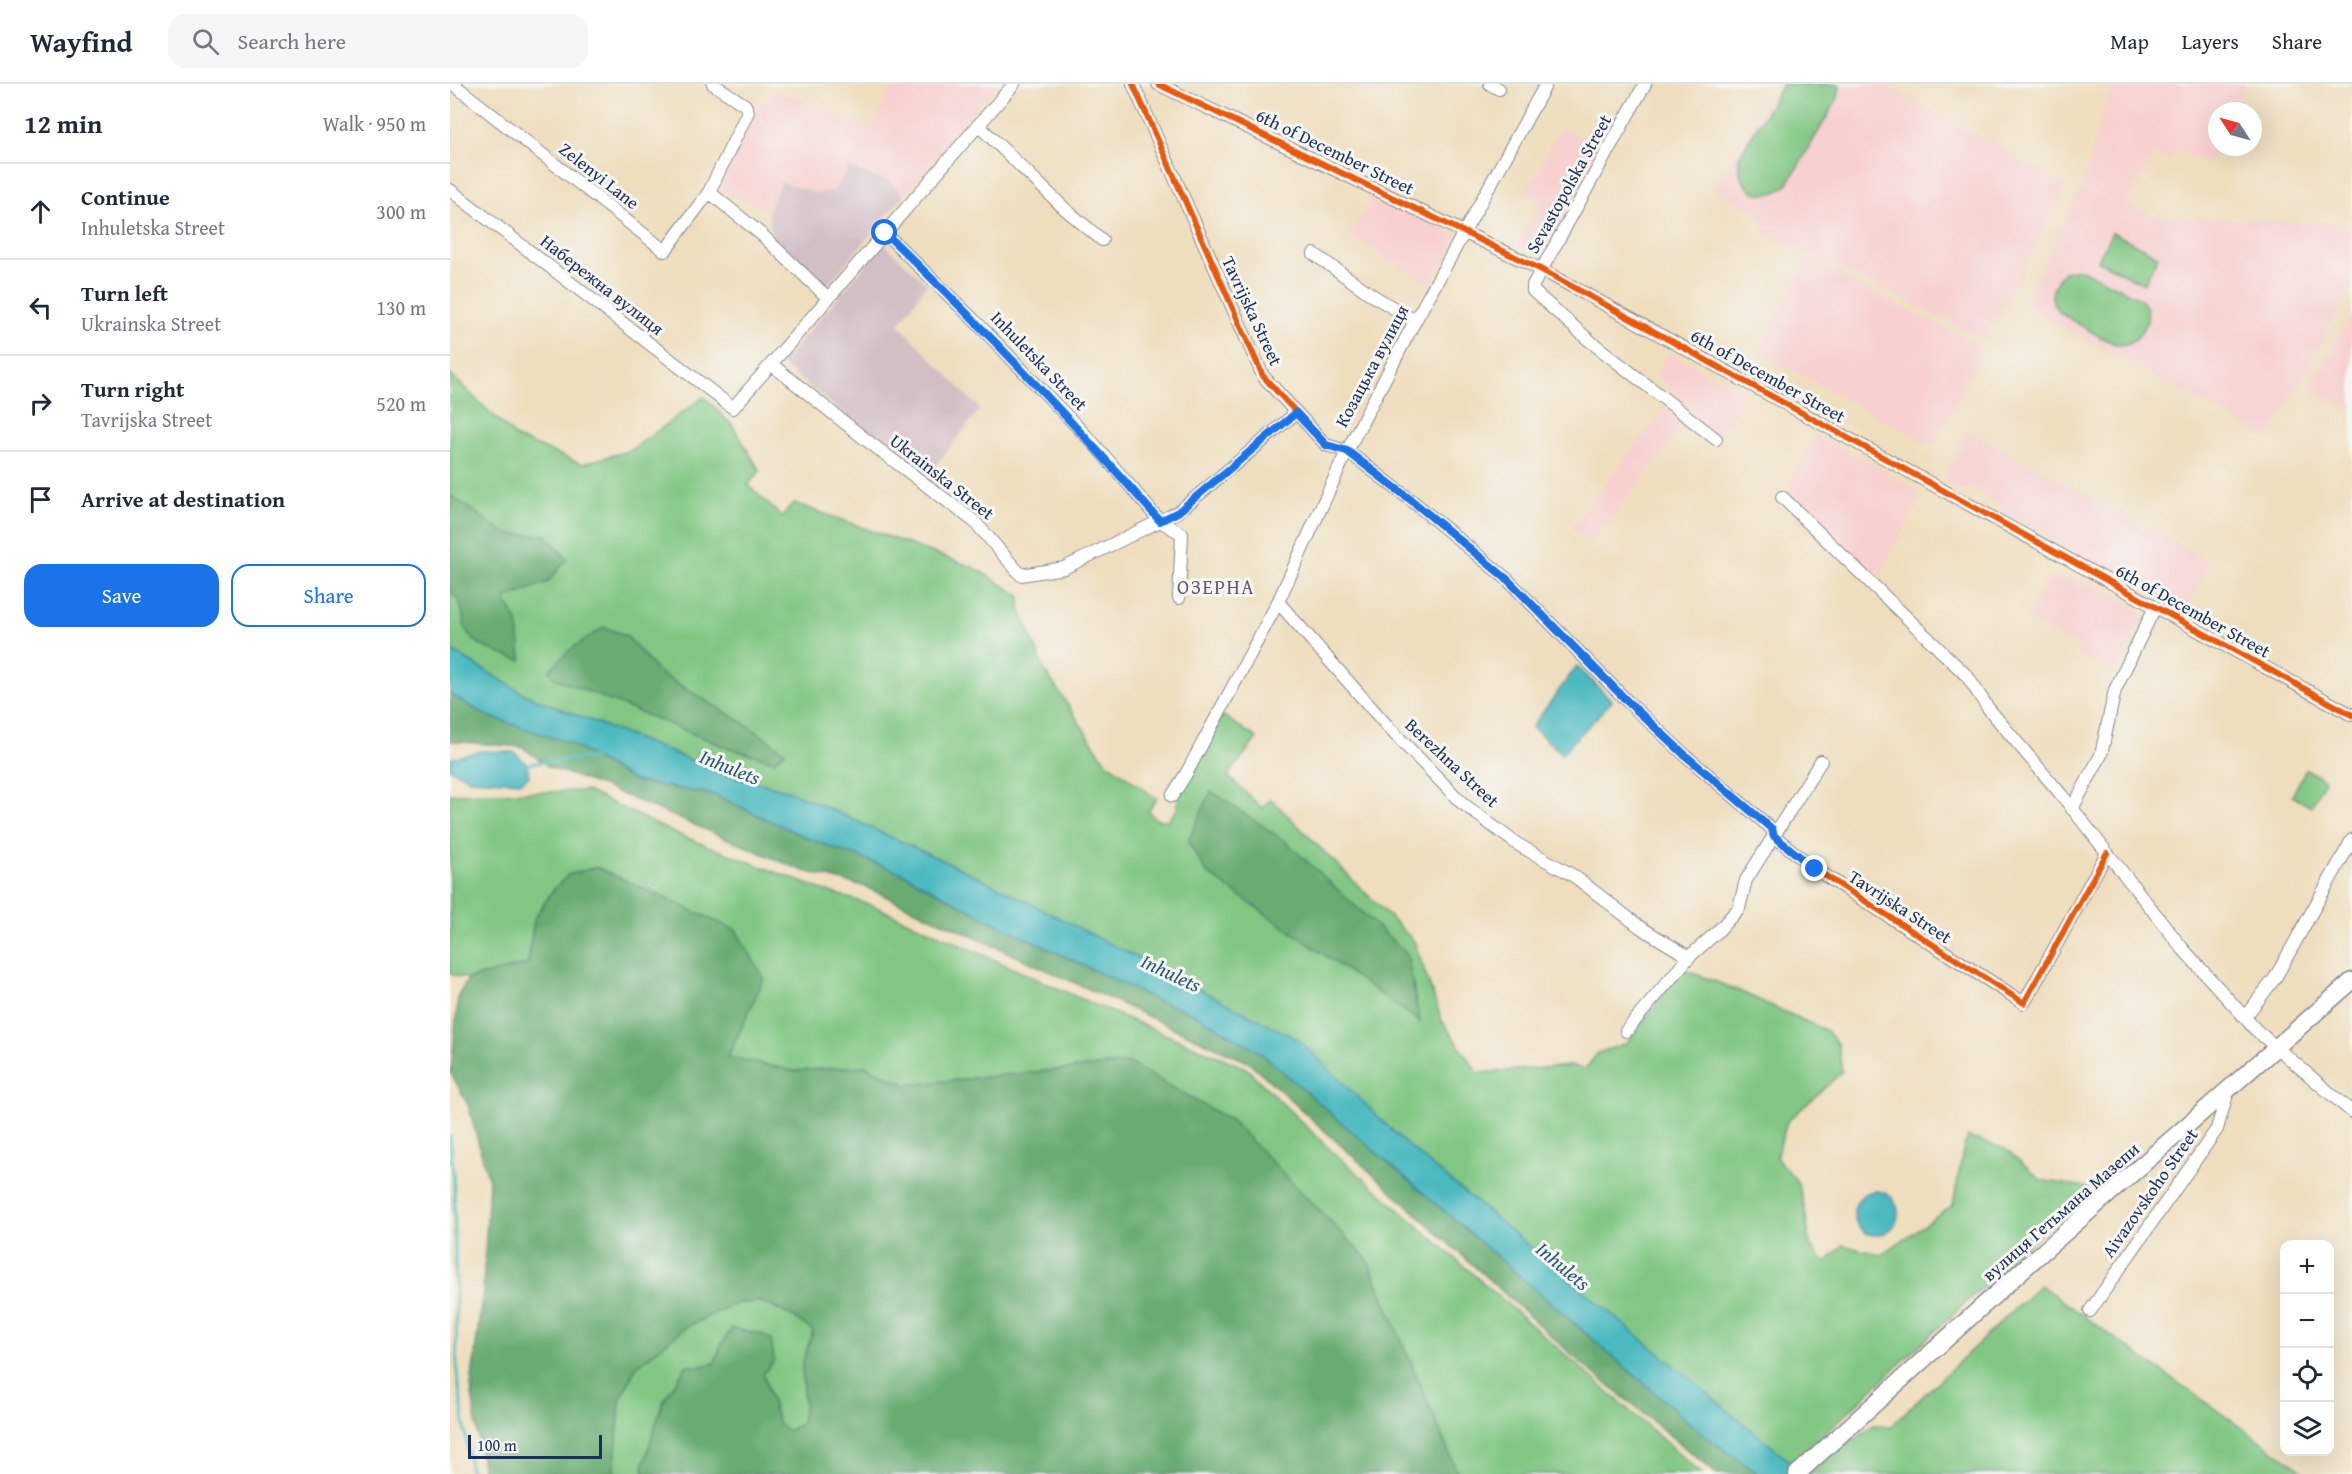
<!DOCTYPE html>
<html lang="en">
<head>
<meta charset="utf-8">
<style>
  :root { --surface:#fff; --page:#f6f6f7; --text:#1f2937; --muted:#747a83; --line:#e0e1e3; --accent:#1a73e8 }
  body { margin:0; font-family:"Gentium Book Plus",serif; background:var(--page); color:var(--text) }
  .controls { position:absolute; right:18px; bottom:18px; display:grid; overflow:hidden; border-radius:12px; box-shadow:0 6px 24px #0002 }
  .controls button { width:54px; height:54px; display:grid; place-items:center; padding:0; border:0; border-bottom:2px solid var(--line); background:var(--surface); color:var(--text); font:30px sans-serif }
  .compass { position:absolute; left:1758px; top:18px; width:54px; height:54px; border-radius:50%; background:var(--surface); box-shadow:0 6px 24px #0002; rotate:306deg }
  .scale { position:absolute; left:18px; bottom:15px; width:134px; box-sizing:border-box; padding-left:6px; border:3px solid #1b2f5e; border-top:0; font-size:16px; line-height:21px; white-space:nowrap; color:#1b2f5e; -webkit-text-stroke:4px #f6f6f2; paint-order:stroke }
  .stop { position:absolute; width:18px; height:18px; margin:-14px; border:4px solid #1a73e8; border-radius:50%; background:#fff }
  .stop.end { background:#1a73e8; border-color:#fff; box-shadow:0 2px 6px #0008 }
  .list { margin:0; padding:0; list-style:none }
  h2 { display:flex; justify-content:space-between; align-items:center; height:78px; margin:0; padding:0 24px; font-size:26px }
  h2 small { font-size:20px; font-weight:400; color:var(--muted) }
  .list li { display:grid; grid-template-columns:39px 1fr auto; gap:18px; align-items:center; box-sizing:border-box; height:96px; padding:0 24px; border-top:2px solid var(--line) }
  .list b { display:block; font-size:22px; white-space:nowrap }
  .list p { margin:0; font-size:20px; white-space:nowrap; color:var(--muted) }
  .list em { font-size:20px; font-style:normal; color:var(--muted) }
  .actions { display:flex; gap:12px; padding:18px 24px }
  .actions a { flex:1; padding:14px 0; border:2px solid var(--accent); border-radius:18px; text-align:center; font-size:21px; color:var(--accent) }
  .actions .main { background:var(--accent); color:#fff }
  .icon { flex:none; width:33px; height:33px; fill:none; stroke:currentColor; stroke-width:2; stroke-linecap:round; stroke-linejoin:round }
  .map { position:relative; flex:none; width:1902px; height:1390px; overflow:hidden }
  header { display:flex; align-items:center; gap:36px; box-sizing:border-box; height:84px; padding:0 30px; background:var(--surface); border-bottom:2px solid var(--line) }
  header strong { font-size:28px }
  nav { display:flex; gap:33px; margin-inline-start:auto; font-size:21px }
  .search { width:420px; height:54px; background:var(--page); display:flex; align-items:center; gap:15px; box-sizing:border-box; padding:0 21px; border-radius:18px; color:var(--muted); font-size:22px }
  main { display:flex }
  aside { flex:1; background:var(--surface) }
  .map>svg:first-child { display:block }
</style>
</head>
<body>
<header>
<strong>Wayfind</strong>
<div class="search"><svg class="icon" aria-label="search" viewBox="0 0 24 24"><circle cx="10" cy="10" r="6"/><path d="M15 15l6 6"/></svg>Search here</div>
<nav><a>Map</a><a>Layers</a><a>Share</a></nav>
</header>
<main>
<aside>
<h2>12 min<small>Walk · 950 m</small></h2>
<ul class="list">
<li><svg class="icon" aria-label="ahead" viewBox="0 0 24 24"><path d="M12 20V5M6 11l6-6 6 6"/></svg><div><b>Continue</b><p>Inhuletska Street</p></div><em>300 m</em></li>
<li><svg class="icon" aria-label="left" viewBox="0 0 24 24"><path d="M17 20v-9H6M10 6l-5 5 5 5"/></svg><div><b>Turn left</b><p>Ukrainska Street</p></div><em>130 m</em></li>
<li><svg class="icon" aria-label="right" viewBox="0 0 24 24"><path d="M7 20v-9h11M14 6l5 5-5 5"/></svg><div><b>Turn right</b><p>Tavrijska Street</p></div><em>520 m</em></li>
<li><svg class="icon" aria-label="arrive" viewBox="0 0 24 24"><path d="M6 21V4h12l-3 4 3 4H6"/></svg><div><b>Arrive at destination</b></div></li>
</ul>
<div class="actions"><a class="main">Save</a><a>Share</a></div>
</aside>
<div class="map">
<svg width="1902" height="1390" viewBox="0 0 1902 1390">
  <rect width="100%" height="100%" fill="#f6f6f2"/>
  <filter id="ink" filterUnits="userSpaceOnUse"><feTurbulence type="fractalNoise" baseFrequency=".0167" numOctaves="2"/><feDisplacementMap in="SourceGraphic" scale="12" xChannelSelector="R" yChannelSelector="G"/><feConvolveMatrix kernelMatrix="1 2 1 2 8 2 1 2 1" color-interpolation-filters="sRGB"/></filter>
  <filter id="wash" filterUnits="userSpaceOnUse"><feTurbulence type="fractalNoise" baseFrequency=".008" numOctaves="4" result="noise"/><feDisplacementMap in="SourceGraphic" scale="24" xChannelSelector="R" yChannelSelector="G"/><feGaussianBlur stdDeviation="1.35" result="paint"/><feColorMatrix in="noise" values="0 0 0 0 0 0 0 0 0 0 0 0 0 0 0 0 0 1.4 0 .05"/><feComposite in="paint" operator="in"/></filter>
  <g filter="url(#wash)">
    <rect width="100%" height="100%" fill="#efdebd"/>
    <path fill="#f7d0cf" d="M442,0H548L454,111L438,97L366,109L332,99L318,128L269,105L307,15L317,19L324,5L422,44Z
      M1327,0H1434L1614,100V109L1535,256L1378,178L1313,150L1310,132L1264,104Z
      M1664,0H1796L1784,27H1767V62L1758,81L1725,64L1719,77L1704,70L1676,120L1702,132L1887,139L1902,147V202L1818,354L1572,221L1632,103L1653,27Z
      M1111,43L1153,65L1095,169L1085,170L1067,161L1092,116L1076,107Z
      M924,110L1000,146L1004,152V159L980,201L900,152Z
      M1357,175L1533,263L1484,363L1309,269Z
      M1902,229V327L1860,304Z
      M1219,268L1293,309L1269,352L1244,333L1245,326L1206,292Z
      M1215,323L1235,338L1142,459L1122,443Z
      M1518,347L1761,478L1738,523L1730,527L1556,431L1553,423L1520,405L1513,407L1496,398L1494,393Z
      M1366,350L1466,405L1469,409V418L1430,490L1420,491L1338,411L1341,394Z
      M1616,492L1627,499L1634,495L1692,528L1695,531L1668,587L1663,588L1627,572L1630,564L1575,533L1600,494Z"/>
    <path fill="#d2bec5" d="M399,84L438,97L454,111L374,205L323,158L318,128L331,98L366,109L385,106Z
      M434,160L477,200L449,241L530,325L476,394L331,280Z"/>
    <path fill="#81c783" stroke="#4e7b70" stroke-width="1.5" d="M1333,0H1389L1390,2L1388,14L1337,101C1312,122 1286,104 1289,73Z
      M1662,148L1708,172L1694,200L1648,177Z
      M1624,186H1632C1649,195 1677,206 1691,216C1709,231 1687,266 1666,260C1653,257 1622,236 1609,228C1596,214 1603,200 1614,188Z
      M0,290L67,354L132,380L181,366L254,313L283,342L310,387L298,401L332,433L344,419L525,484L570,512V525L595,587L655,677L707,715L698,727L707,736H718L727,726L728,712L747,682L772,631L807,654L778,692L812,724L821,715L964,857L992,937L1028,989L1121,982L1135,985L1148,969L1177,959L1233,885L1287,906L1377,947L1388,960L1392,988L1337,1038L1326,1074L1348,1098L1355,1126L1360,1162L1375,1179L1393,1161L1431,1171L1503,1121L1514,1062L1518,1053L1555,1065L1591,1096L1639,1104L1342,1380L957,1061L849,956L340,707L273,689L76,611L0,566Z
      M1856,685L1875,696L1861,723L1842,712Z
      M137,707L224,749L370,805L424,822L645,921L796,984L875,1061L1252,1390H1008L917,1175L680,979L456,1001L416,982L344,987L278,973L314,894L118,791L103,806L84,835L78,880L18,895L0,890V710Z
      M1590,1201L1857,1390H1357L1424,1341L1441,1342Z
      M312,1218L342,1232L363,1247L352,1281L354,1322L351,1340L337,1347L329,1341L313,1290L271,1261L265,1279L252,1282H236L193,1383L195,1390H164L170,1316L186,1283L236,1243L286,1219Z"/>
    <path fill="#68ac71" stroke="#426e68" stroke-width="1.5" d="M0,411L57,450L96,451L117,475L98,498L55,515L68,540L71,576C57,573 28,563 19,551C9,537 18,521 0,508Z
      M154,543L177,552L208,588L300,643L335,668L324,677L278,664L104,594L99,587L118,567Z
      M0,610L35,631L119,659L184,697L265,711L357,754L452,789L537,835L708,917L743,929L811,969L1255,1352L1309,1390H1267L1131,1279L800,979L413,802L351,786L152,702L99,683L72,663L0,657Z
      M761,707L835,757L957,870L970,938L757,789L738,758Z
      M146,783L286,846L314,894L278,973L344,987L416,982L456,1001L679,979L782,1037L917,1175L1008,1390H195L193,1383L212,1319L236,1282H252L265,1279L271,1261L282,1244L312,1250L321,1256L324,1276L313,1290L329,1341L338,1347L351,1340L354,1322L352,1281L363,1247L342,1232L312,1218L286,1219L236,1243L186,1283L170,1316L164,1390H33L21,1302L33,1205L39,1097L18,1021L1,989L8,912L18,895L78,880L84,835L103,806L118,791Z"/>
    <path fill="#4bbac0" stroke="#33748f" stroke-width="1.5" d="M0,566L76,611L273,689L340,707L525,791L849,956L957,1061L1355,1390H1309L1255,1352L811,969L743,929L708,917L537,835L452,789L357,754L265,711L184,697L119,659L35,631L0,610Z
      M1127,582L1162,617L1112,670L1082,643Z
      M31,667L64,668L77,680L79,692L71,698L20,695L0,685L1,674Z
      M1404 1129a22 22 0 1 1 44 0a22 22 0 1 1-44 0Z"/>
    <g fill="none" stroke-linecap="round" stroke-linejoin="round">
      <path stroke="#4bbac0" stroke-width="3" d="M75,680L146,673
        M0,1052L4,1100L7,1289L21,1390"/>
    </g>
  </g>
  <g filter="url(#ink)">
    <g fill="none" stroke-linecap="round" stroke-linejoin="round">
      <defs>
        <path id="minor" d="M3,0L215,167L259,108
          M263,0L295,21L298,28L259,108L311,150L378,214
          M683,0L813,292L876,361L897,367L961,416L1058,496L1178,618L1236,672L1322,745L1324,752L1365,785L1574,919L1657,769
          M708,0L1092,186L1902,631
          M1040,0L1049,5
          M1195,0L1083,201V207L1140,257L1266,355
          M528,41L615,125L652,156
          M0,106L283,324L564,0
          M435,149L526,238L644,360L710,437L732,450L729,514
          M864,170L925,213L965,237
          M321,280L415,355L525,438L571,491L614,484L728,428L846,329
          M1332,413L1517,592L1538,624L1614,714L1733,865L1806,946L1902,1028
          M828,518L939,644L1012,719L1067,760L1124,792L1190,843L1239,873
          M722,712L736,690L828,518L897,367L965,237L1096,0
          M1622,725L1651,671L1665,606L1705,523
          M1795,933L1825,894L1902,756
          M1176,947L1239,873L1267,848L1289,824L1296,796L1371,677
          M1640,1227L1767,1045L1778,1007"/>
        <path id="highway" d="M1347,1390L1579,1180L1902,897"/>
      </defs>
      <use href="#minor" stroke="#85868e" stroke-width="14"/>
      <use href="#highway" stroke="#85868e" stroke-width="19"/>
      <use href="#minor" stroke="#fff" stroke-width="12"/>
      <use href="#highway" stroke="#fff" stroke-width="16"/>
      <defs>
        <path id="cycleway" d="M683,0L813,292L876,361L897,367L961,416L1058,496L1178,618L1236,672L1322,745L1324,752L1365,785L1574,919L1657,769
          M708,0L1092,186L1902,631"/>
      </defs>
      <use href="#cycleway" stroke="#f6f6f2" stroke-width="10"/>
      <use href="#cycleway" stroke="#e8590c" stroke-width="6"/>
    </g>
  </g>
  <g fill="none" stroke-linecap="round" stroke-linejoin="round" filter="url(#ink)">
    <path stroke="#1a73e8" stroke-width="8" d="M435,149C531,241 623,337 710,437L728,428L846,329L876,361L897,367L961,416L1058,496L1178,618L1236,672L1322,745L1324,752L1365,785"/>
  </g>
  <g text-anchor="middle" stroke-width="6" stroke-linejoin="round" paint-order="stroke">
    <g font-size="18" fill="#1b2f5e" stroke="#f6f6f2">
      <text transform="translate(885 68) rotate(26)" y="6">6th of December Street</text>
      <text transform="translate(149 92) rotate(38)" y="6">Zelenyi Lane</text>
      <text transform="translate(1119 100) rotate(-61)" y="6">Sevastopolska Street</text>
      <text transform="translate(152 201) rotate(38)" y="6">Набережна вулиця</text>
      <text transform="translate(802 227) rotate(65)" y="6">Tavrijska Street</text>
      <text transform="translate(589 277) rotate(46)" y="6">Inhuletska Street</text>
      <text transform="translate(922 282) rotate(-62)" y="6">Козацька вулиця</text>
      <text transform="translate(1318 292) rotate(29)" y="6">6th of December Street</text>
      <text transform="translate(492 393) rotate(38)" y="6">Ukrainska Street</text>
      <text transform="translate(1743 527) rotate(29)" y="6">6th of December Street</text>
      <text transform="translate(1002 679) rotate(43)" y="6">Berezhna Street</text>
      <text transform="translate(1450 823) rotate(33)" y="6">Tavrijska Street</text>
      <text transform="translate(1700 1109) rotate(-55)" y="6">Aivazovskoho Street</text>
      <text transform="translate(1611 1128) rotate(-41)" y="6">вулиця Гетьмана Мазепи</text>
    </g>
    <g font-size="20" letter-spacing="1.5" fill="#68596e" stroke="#f6f6f2">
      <text x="766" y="510">ОЗЕРНА</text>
    </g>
    <g font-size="20" font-style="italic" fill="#29597b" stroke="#f6f6f2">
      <text transform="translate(280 683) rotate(22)" y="7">Inhulets</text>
      <text transform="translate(721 889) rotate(25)" y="7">Inhulets</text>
      <text transform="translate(1113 1182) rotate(40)" y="7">Inhulets</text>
    </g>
  </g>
</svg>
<div class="controls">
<button>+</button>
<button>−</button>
<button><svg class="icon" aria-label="locate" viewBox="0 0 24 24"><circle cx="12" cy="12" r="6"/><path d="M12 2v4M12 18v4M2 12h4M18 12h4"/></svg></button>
<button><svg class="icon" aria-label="layers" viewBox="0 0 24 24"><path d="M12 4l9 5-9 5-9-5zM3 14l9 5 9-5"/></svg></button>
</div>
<svg class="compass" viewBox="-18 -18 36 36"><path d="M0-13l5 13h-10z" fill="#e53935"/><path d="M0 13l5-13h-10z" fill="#747a83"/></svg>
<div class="scale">100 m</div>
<div class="stop" style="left:435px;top:149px"></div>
<div class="stop end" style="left:1365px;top:785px"></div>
</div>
</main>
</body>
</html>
